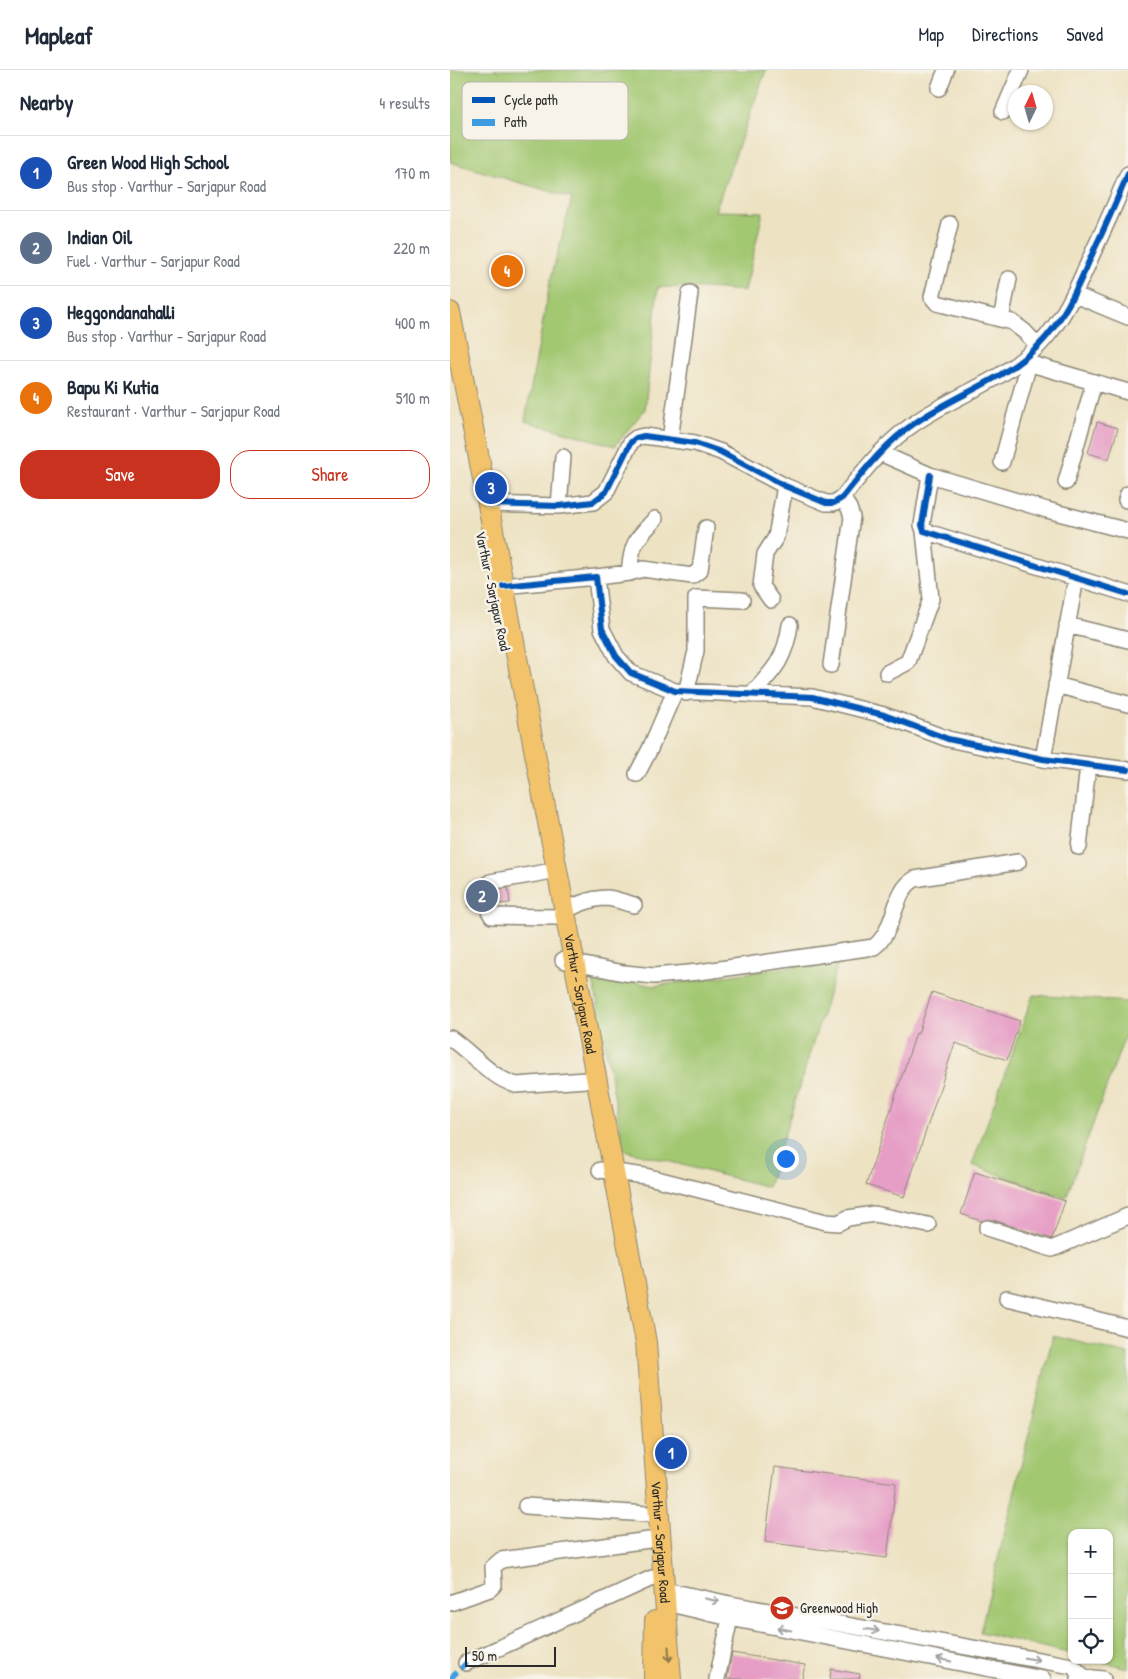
<!DOCTYPE html>
<html lang="en">
<head>
<meta charset="utf-8">
<style>
  :root { --surface:#fff; --page:#f6f6f7; --text:#1f2937; --muted:#747a83; --line:#e0e1e3; --accent:#c8321e }
  body { margin:0; font-family:"Patrick Hand",sans-serif; background:var(--page); color:var(--text) }
  .controls { position:absolute; right:15px; bottom:15px; display:grid; overflow:hidden; border-radius:10px; box-shadow:0 1px 4px #0004 }
  .controls button { width:45px; height:45px; display:grid; place-items:center; padding:0; border:0; border-bottom:1px solid var(--line); background:var(--surface); color:var(--text); font:25px sans-serif }
  .compass { position:absolute; left:558px; top:15px; width:45px; height:45px; border-radius:50%; background:var(--surface); box-shadow:0 1px 4px #0004; rotate:5deg }
  .scale { position:absolute; left:15px; bottom:12px; width:91px; box-sizing:border-box; padding-left:5px; border:2px solid #2b2b2b; border-top:0; font-size:14px; line-height:18px; white-space:nowrap; color:#2b2b2b; -webkit-text-stroke:4px #f7f3e8; paint-order:stroke }
  .you { position:absolute; left:335px; top:1088px; width:18px; height:18px; margin:-12px; border:4px solid #fff; border-radius:50%; background:#1a73e8; box-shadow:0 0 0 8px #1a73e833 }
  .badge { display:grid; place-items:center; width:32px; height:32px; border-radius:50%; background:var(--accent); color:#fff; font-size:16px; font-weight:700 }
  .pin { position:absolute; translate:-50% -50%; border:2px solid #fff; box-shadow:0 1px 5px #0006 }
  .list { margin:0; padding:0; list-style:none }
  h2 { display:flex; justify-content:space-between; align-items:center; height:65px; margin:0; padding:0 20px; font-size:21px }
  h2 small { font-size:16px; font-weight:400; color:var(--muted) }
  .list li { display:grid; grid-template-columns:32px 1fr auto; gap:15px; align-items:center; box-sizing:border-box; height:75px; padding:0 20px; border-top:1px solid var(--line) }
  .list b { display:block; font-size:19px; white-space:nowrap }
  .list p { margin:0; font-size:16px; white-space:nowrap; color:var(--muted) }
  .list em { font-size:16px; font-style:normal; color:var(--muted) }
  .actions { display:flex; gap:10px; padding:15px 20px }
  .actions a { flex:1; padding:11px 0; border:1px solid var(--accent); border-radius:20px; text-align:center; font-size:18px; color:var(--accent) }
  .actions .main { background:var(--accent); color:#fff }
  .icon { flex:none; width:28px; height:28px; fill:none; stroke:currentColor; stroke-width:2; stroke-linecap:round; stroke-linejoin:round }
  .map { position:relative; flex:none; width:678px; height:1609px; overflow:hidden }
  header { display:flex; align-items:center; gap:30px; box-sizing:border-box; height:70px; padding:0 25px; background:var(--surface); border-bottom:1px solid var(--line) }
  header strong { font-size:24px }
  nav { display:flex; gap:28px; margin-inline-start:auto; font-size:18px }
  main { display:flex }
  aside { flex:1; background:var(--surface) }
  .map>svg:first-child { display:block }
</style>
</head>
<body>
<header>
<strong>Mapleaf</strong>
<nav><a>Map</a><a>Directions</a><a>Saved</a></nav>
</header>
<main>
<aside>
<h2>Nearby<small>4 results</small></h2>
<ul class="list">
<li><span class="badge" style="background:#1a4fb4">1</span><div><b>Green Wood High School</b><p>Bus stop · Varthur - Sarjapur Road</p></div><em>170 m</em></li>
<li><span class="badge" style="background:#5c6f8a">2</span><div><b>Indian Oil</b><p>Fuel · Varthur - Sarjapur Road</p></div><em>220 m</em></li>
<li><span class="badge" style="background:#1a4fb4">3</span><div><b>Heggondanahalli</b><p>Bus stop · Varthur - Sarjapur Road</p></div><em>400 m</em></li>
<li><span class="badge" style="background:#e8710a">4</span><div><b>Bapu Ki Kutia</b><p>Restaurant · Varthur - Sarjapur Road</p></div><em>510 m</em></li>
</ul>
<div class="actions"><a class="main">Save</a><a>Share</a></div>
</aside>
<div class="map">
<svg width="678" height="1609" viewBox="0 0 678 1609">
  <rect width="100%" height="100%" fill="#f7f3e8"/>
  <filter id="ink" filterUnits="userSpaceOnUse"><feTurbulence type="fractalNoise" baseFrequency=".02" numOctaves="2"/><feDisplacementMap in="SourceGraphic" scale="10" xChannelSelector="R" yChannelSelector="G"/><feConvolveMatrix kernelMatrix="1 2 1 2 8 2 1 2 1" color-interpolation-filters="sRGB"/></filter>
  <filter id="wash" filterUnits="userSpaceOnUse"><feTurbulence type="fractalNoise" baseFrequency=".0096" numOctaves="4" result="noise"/><feDisplacementMap in="SourceGraphic" scale="20" xChannelSelector="R" yChannelSelector="G"/><feGaussianBlur stdDeviation="1.12" result="paint"/><feColorMatrix in="noise" values="0 0 0 0 0 0 0 0 0 0 0 0 0 0 0 0 0 1.4 0 .05"/><feComposite in="paint" operator="in"/></filter>
  <g filter="url(#wash)">
    <rect width="100%" height="100%" fill="#ede2c2"/>
    <path fill="#a3c872" stroke="#677a4e" d="M0,0H316L265,141L313,142L295,221L256,218L208,217L195,339L165,376L75,351L100,212L122,128L0,92Z
      M389,890L318,1117L174,1080L142,903L204,916Z
      M583,925L678,932V958L616,1128L522,1095Z
      M603,1266L678,1284V1598L645,1590H659V1463H622V1584L530,1562Z"/>
    <g id="blocks">
      <path fill="#e69ec6" d="M647,352L668,358L659,389L638,383Z
        M58,818L60,833L46,834L45,829L46,820Z
        M27,819V836L19,837L18,820Z
        M482,922L570,951L557,990L505,973L454,1127L416,1115L466,963L468,964Z
        M525,1102L615,1131L602,1169L540,1149L531,1151L511,1144Z
        M325,1397L446,1413L437,1488L315,1472Z
        M282,1583L355,1595L352,1609H277Z
        M381,1599L410,1604L409,1609H380Z"/>
    </g>
  </g>
  <g filter="url(#ink)">
    <use href="#blocks" fill-opacity="0" stroke="#8c8676" stroke-width="1"/>
    <g fill="none" stroke-linecap="round" stroke-linejoin="round">
      <defs>
        <path id="minor" d="M489,18L496,0
          M553,42L571,0
          M500,154L482,227L487,233L562,252L575,262L588,276
          M625,225L678,247
          M551,249L559,209
          M571,291L678,322
          M220,370L240,223
          M430,383L480,405L597,440L678,461
          M552,392L579,293
          M480,405L472,455L474,461L678,524
          M616,412L644,312
          M676,430L678,424
          M38,434L109,436L143,432L156,422L181,372L186,368L194,366L245,373L271,382L335,416L376,433H384L392,428C413,402 436,372 465,353C505,325 551,312 587,277C614,251 629,214 644,180C656,155 667,130 678,104
          M109,436L113,387
          M179,503C182,472 185,471 205,449
          M146,507L179,503L193,499L242,506L250,500L256,458
          M53,516L146,507L152,559L166,586L181,603L225,621L362,627L434,645L498,669L593,689L678,700
          M321,530L311,516L315,484L326,467L335,416
          M617,555L678,570
          M381,595L402,447L399,438L392,428
          M437,603L458,592L481,529L474,461
          M606,615L678,634
          M236,623L246,581V528L292,530
          M301,625C324,600 335,590 340,555
          M593,689L626,508
          M187,704L200,679L225,621
          M629,777L638,695
          M97,802L40,812C33,823 35,836 42,846L106,847C119,837 140,828 157,828C166,829 176,833 184,835
          M113,890L124,893L174,903L204,906L249,902L424,877C447,859 442,821 465,809L568,792
          M0,968C22,983 40,1007 66,1015L136,1010
          M150,1100L195,1106L376,1152L388,1153L398,1148L424,1144L478,1155
          M537,1158L602,1179L678,1146
          M557,1228L678,1258
          M76,1436L197,1444
          M215,1520L280,1534L622,1596L634,1607
          M0,1533L40,1519L44,1515L43,1497L51,1490L199,1470
          M216,1533L280,1548L593,1609
          M16,1593L202,1508
          M267,1609L280,1548
          M629,1609L634,1607L653,1609"/>
        <g id="major">
          <path id="s1" d="M0,242L38,434L196,1272L221,1609"/>
          <path d="M204,1609L205,1551"/>
        </g>
      </defs>
      <use href="#minor" stroke="#8c8676" stroke-width="18"/>
      <use href="#major" stroke="#8c8676" stroke-width="22"/>
      <use href="#minor" stroke="#fff" stroke-width="15"/>
      <use href="#major" stroke="#f2c36a" stroke-width="20"/>
      <path stroke="#3d9ce1" stroke-width="5" stroke-dasharray="10 5" stroke-linecap="butt" d="M0,1609L16,1593"/>
      <defs>
        <path id="cycleway" d="M480,405L472,455L474,461L678,524
          M38,434L109,436L143,432L156,422L181,372L186,368L194,366L245,373L271,382L335,416L376,433H384L392,428C413,402 436,372 465,353C505,325 551,312 587,277C614,251 629,214 644,180C656,155 667,130 678,104
          M53,516L146,507L152,559L166,586L181,603L225,621L362,627L434,645L498,669L593,689L678,700"/>
      </defs>
      <use href="#cycleway" stroke="#f7f3e8" stroke-width="9"/>
      <use href="#cycleway" stroke="#0057b8" stroke-width="6"/>
    </g>
    <defs><path id="oneway-shaft" d="M-6 0H5M1.5-3L5.5 0L1.5 3" fill="none" stroke-width="1.6" stroke-linecap="round" stroke-linejoin="round" transform="scale(1.25)"/></defs>
    <g stroke="#a0a0a0">
      <use href="#oneway-shaft" transform="translate(262 1530) rotate(12)"/>
      <use href="#oneway-shaft" transform="translate(334 1559) rotate(-169)"/>
      <use href="#oneway-shaft" transform="translate(422 1560) rotate(10)"/>
      <use href="#oneway-shaft" transform="translate(582 1589) rotate(10)"/>
      <use href="#oneway-shaft" transform="translate(494 1590) rotate(-169)"/>
    </g>
    <use stroke="#8e774a" href="#oneway-shaft" transform="translate(219 1584) rotate(86)"/>
  </g>
  <defs>
    <symbol id="school-disc" viewBox="-11 -11 22 22"><circle r="9.5" fill="#c8321e" stroke="#f7f3e8"/><path d="M0-5L7-2L0 1L-7-2ZM-4 1L0 2.5L4 1V4Q0 6-4 4Z" fill="#fff"/></symbol>
  </defs>
  <g fill-rule="evenodd">
    <use href="#school-disc" x="318" y="1524" width="28" height="28"/>
  </g>
  <g text-anchor="middle" stroke-width="5" stroke-linejoin="round" paint-order="stroke">
    <g font-size="14" fill="#2b2b2b" stroke="#f7f3e8">
      <text transform="translate(43 521) rotate(78)" y="5">Varthur - Sarjapur Road</text>
      <text dy="5" stroke="none"><textPath href="#s1" startOffset="694">Varthur - Sarjapur Road</textPath></text>
      <text dy="5" stroke="none"><textPath href="#s1" startOffset="1249">Varthur - Sarjapur Road</textPath></text>
    </g>
    <g font-size="14" fill="#2b2b2b" stroke="#f7f3e8" text-anchor="start">
      <text x="350" y="1543">Greenwood High</text>
    </g>
  </g>
  <rect x="12" y="12" width="166" height="58" rx="8" fill="#f7f3e8" stroke="#bab7af" stroke-width="1"/>
  <rect x="22" y="27" width="23" height="6" fill="#0057b8"/>
  <rect x="22" y="49" width="23" height="7" fill="#3d9ce1"/>
  <g font-size="14" fill="#2b2b2b">
    <text x="54" y="35">Cycle path</text>
    <text x="54" y="57">Path</text>
  </g>
</svg>
<div class="controls">
<button>+</button>
<button>−</button>
<button><svg class="icon" aria-label="locate" viewBox="0 0 24 24"><circle cx="12" cy="12" r="6"/><path d="M12 2v4M12 18v4M2 12h4M18 12h4"/></svg></button>
</div>
<svg class="compass" viewBox="-18 -18 36 36"><path d="M0-13l5 13h-10z" fill="#e53935"/><path d="M0 13l5-13h-10z" fill="#747a83"/></svg>
<div class="scale">50 m</div>
<div class="you"></div>
<div class="pin badge" style="left:221px;top:1383px;background:#1a4fb4">1</div>
<div class="pin badge" style="left:32px;top:826px;background:#5c6f8a">2</div>
<div class="pin badge" style="left:41px;top:418px;background:#1a4fb4">3</div>
<div class="pin badge" style="left:57px;top:201px;background:#e8710a">4</div>
</div>
</main>
</body>
</html>
